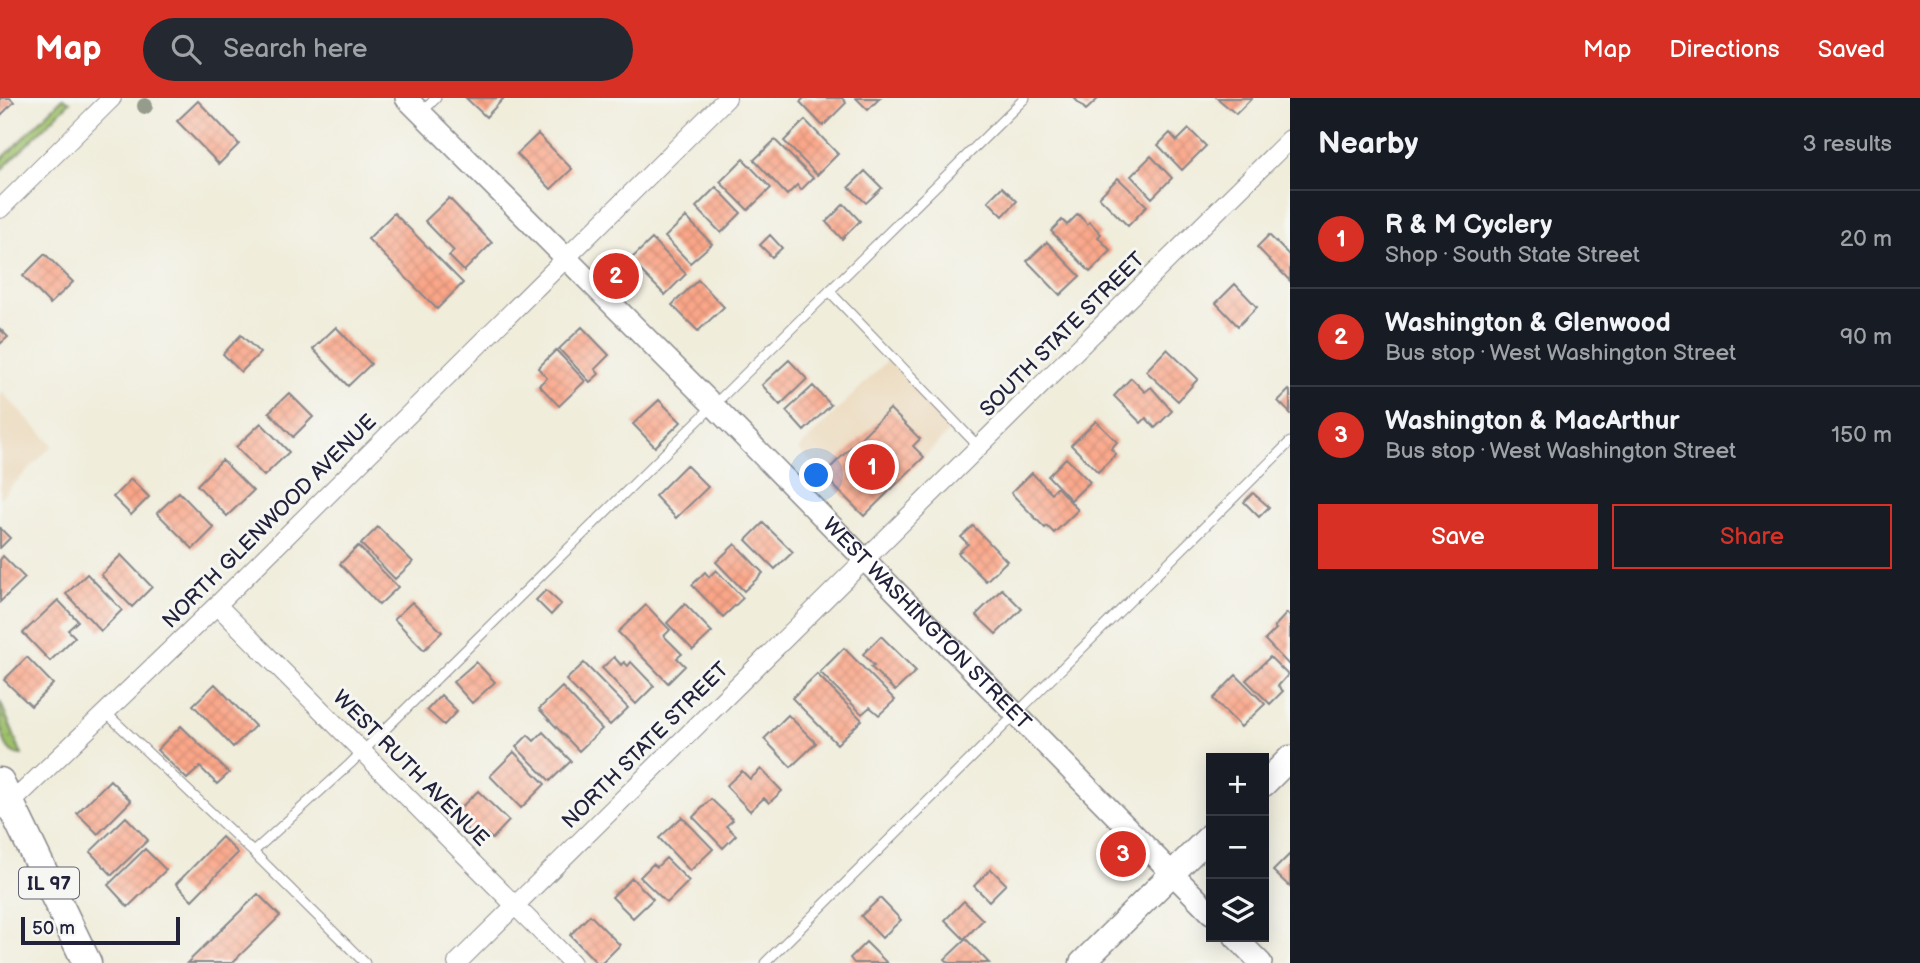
<!DOCTYPE html>
<html lang="en">
<head>
<meta charset="utf-8">
<style>
  :root { --surface:#171b24; --page:#242831; --text:#f1f3f6; --muted:#9ea1a6; --line:#363941; --accent:#d93025 }
  body { margin:0; font-family:"Balsamiq Sans",sans-serif; background:var(--page); color:var(--text) }
  .controls { position:absolute; right:21px; bottom:21px; display:grid; overflow:hidden; border-radius:0px; box-shadow:0 4px 18px #0003 }
  .controls button { width:63px; height:63px; display:grid; place-items:center; padding:0; border:0; border-bottom:2px solid var(--line); background:var(--surface); color:var(--text); font:35px sans-serif }
  .scale { position:absolute; left:21px; bottom:18px; width:159px; box-sizing:border-box; padding-left:7px; border:4px solid #22223b; border-top:0; font-size:19px; line-height:24px; white-space:nowrap; color:#22223b; -webkit-text-stroke:5px #f6f6f2; paint-order:stroke }
  .you { position:absolute; left:817px; top:378px; width:24px; height:24px; margin:-18px; border:5px solid #fff; border-radius:50%; background:#1a73e8; box-shadow:0 0 0 10px #1a73e833 }
  .badge { display:grid; place-items:center; width:46px; height:46px; border-radius:50%; background:var(--accent); color:#fff; font-size:23px; font-weight:700 }
  .pin { position:absolute; translate:-50% -50%; border:4px solid #fff; box-shadow:0 2px 7px #0006 }
  .list { margin:0; padding:0; list-style:none }
  h2 { display:flex; justify-content:space-between; align-items:center; height:91px; margin:0; padding:0 28px; font-size:30px }
  h2 small { font-size:23px; font-weight:400; color:var(--muted) }
  .list li { display:grid; grid-template-columns:46px 1fr auto; gap:21px; align-items:center; box-sizing:border-box; height:98px; padding:0 28px; border-top:2px solid var(--line) }
  .list b { display:block; font-size:26px; white-space:nowrap }
  .list p { margin:0; font-size:23px; white-space:nowrap; color:var(--muted) }
  .list em { font-size:23px; font-style:normal; color:var(--muted) }
  .actions { display:flex; gap:14px; padding:21px 28px }
  .actions a { flex:1; padding:16px 0; border:2px solid var(--accent); border-radius:0px; text-align:center; font-size:24px; color:var(--accent) }
  .actions .main { background:var(--accent); color:#fff }
  .icon { flex:none; width:38px; height:38px; fill:none; stroke:currentColor; stroke-width:2; stroke-linecap:round; stroke-linejoin:round }
  .map { position:relative; flex:none; width:1290px; height:865px; overflow:hidden }
  header { display:flex; align-items:center; gap:42px; box-sizing:border-box; height:98px; padding:0 35px; background:var(--accent); color:#fff }
  header strong { font-size:33px }
  nav { display:flex; gap:38px; margin-inline-start:auto; font-size:24px }
  .search { width:490px; height:63px; background:var(--page); display:flex; align-items:center; gap:18px; box-sizing:border-box; padding:0 24px; border-radius:38px; color:var(--muted); font-size:26px }
  main { display:flex }
  aside { flex:1; background:var(--surface) }
  .map>svg:first-child { display:block }
</style>
</head>
<body>
<header>
<strong>Map</strong>
<div class="search"><svg class="icon" aria-label="search" viewBox="0 0 24 24"><circle cx="10" cy="10" r="6"/><path d="M15 15l6 6"/></svg>Search here</div>
<nav><a>Map</a><a>Directions</a><a>Saved</a></nav>
</header>
<main>
<div class="map">
<svg width="1290" height="865" viewBox="0 0 1290 865">
  <defs>
    <pattern id="grass-dots" width="8" height="8" patternUnits="userSpaceOnUse" patternTransform="scale(1.75)"><rect width="8" height="8" fill="#9ec06a"/><path d="M2 2h.1M6 6h.1" fill="none" stroke="#809c58" stroke-width="1.8" stroke-linecap="round"/></pattern>
    <pattern id="building-cross-hatch" width="8" height="8" patternUnits="userSpaceOnUse" patternTransform="scale(1.75)"><rect width="8" height="8" fill="#faa688"/><path d="M0 0l8 8M0 8l8-8" fill="none" stroke="#d68f76"/></pattern>
  </defs>
  <rect width="100%" height="100%" fill="#f6f6f2"/>
  <filter id="ink" filterUnits="userSpaceOnUse"><feTurbulence type="fractalNoise" baseFrequency=".0143" numOctaves="2"/><feDisplacementMap in="SourceGraphic" scale="14" xChannelSelector="R" yChannelSelector="G"/><feConvolveMatrix kernelMatrix="1 2 1 2 8 2 1 2 1" color-interpolation-filters="sRGB"/></filter>
  <filter id="wash" filterUnits="userSpaceOnUse"><feTurbulence type="fractalNoise" baseFrequency=".00686" numOctaves="4" result="noise"/><feDisplacementMap in="SourceGraphic" scale="28" xChannelSelector="R" yChannelSelector="G"/><feGaussianBlur stdDeviation="1.57" result="paint"/><feColorMatrix in="noise" values="0 0 0 0 0 0 0 0 0 0 0 0 0 0 0 0 0 1.4 0 .05"/><feComposite in="paint" operator="in"/></filter>
  <g filter="url(#wash)">
    <rect width="100%" height="100%" fill="#f0eddb"/>
    <path fill="#ebd8ba" d="M888,262L954,329L864,419L798,351Z
      M0,292L53,347L0,400Z"/>
    <path fill="url(#grass-dots)" stroke="#607152" stroke-width="2" d="M63,0L70,4L0,73V63Z
      M0,603L22,657C0,657 0,622 0,603Z"/>
    <g id="blocks">
      <path fill="url(#building-cross-hatch)" d="M0,0H10L14,4L0,18Z
        M466,0H504L486,19Z
        M804,0H842L846,5L823,28L800,4Z
        M856,0H880L868,12Z
        M1074,0H1099L1086,12Z
        M1217,0H1252L1236,16Z
        M198,3L239,46L219,66L177,23Z
        M805,22L838,56L817,77L784,43Z
        M1189,31L1206,48L1182,72L1158,47L1170,35L1177,43Z
        M538,36L572,71L551,91L517,56Z
        M775,42L813,80L801,92L797,87L787,97L754,62Z
        M1151,58L1172,80L1152,100L1131,78Z
        M743,61L771,90L748,112L720,84Z
        M865,73L882,90L866,105L849,89Z
        M1118,80L1147,108L1128,128L1099,99Z
        M716,89L741,115L721,135L696,109Z
        M1002,89L1017,103L1003,118L988,103Z
        M449,100L492,145L464,173L449,158L454,153L425,123Z
        M844,106L860,123L842,141L826,124Z
        M394,115L463,185L437,211L368,141Z
        M1078,116L1087,126L1090,124L1101,136L1098,139L1111,153L1090,174L1051,133L1062,122L1067,127Z
        M686,119L712,146L690,165L665,139Z
        M770,137L782,150L772,159L760,147Z
        M1269,137L1290,158V183L1257,149Z
        M652,141L686,176L665,197L630,162Z
        M1047,144L1080,178L1060,197L1027,163Z
        M45,156L73,184L50,206L23,178Z
        M698,182L724,209L698,233L672,207Z
        M1235,186L1257,209L1238,228L1216,205Z
        M336,229L371,266L348,288L313,251Z
        M582,229L609,257L595,271L599,276L590,284L559,251Z
        M0,231L8,239L0,246Z
        M241,237L260,255L241,274L223,256Z
        M1167,251L1198,281L1178,303L1146,273Z
        M556,252L585,283L559,308L539,287L547,280L538,270Z
        M789,262L807,281L780,307L762,287Z
        M1131,280L1145,294L1151,289L1172,313L1155,330L1146,320L1141,325L1114,298Z
        M813,288L831,307L804,333L786,313Z
        M1289,292L1290,293V315L1278,303Z
        M289,295L313,319L293,339L269,314Z
        M659,302L681,324L655,349L633,326Z
        M890,311L920,341L913,348L924,359L864,418L823,377Z
        M1096,323L1117,344L1111,351L1116,356L1098,374L1071,347Z
        M261,325L289,354L264,378L236,349Z
        M1066,360L1090,384L1071,402L1048,378Z
        M222,362L253,393L227,418L197,387Z
        M686,367L708,389L676,420L655,398Z
        M1032,375L1051,395L1057,389L1078,412L1054,435L1047,428L1045,430L1011,395Z
        M131,381L149,399L131,417L113,399Z
        M179,394L214,430L193,451L157,415Z
        M1253,395L1269,409L1259,419L1244,404Z
        M763,425L793,454L775,471L746,442Z
        M973,428L1007,463L986,483L958,455L968,446L961,439Z
        M378,429L413,464L395,481L361,446Z
        M0,430L10,440L0,450Z
        M735,446L763,475L744,493L716,464Z
        M358,448L398,489L379,507L340,466Z
        M121,457L152,489L132,509L101,477Z
        M3,458L25,480L0,504V462Z
        M716,472L743,500L723,519L692,487L705,474L709,479Z
        M87,476L122,512L101,533L66,496Z
        M1002,491L1022,511L996,536L976,517Z
        M546,492L561,506L551,517L536,502Z
        M58,502L78,523L68,532L75,539L50,563L23,535Z
        M412,504L442,534L424,552L394,521Z
        M685,506L712,534L693,552L667,525Z
        M646,507L670,532L664,538L682,556L677,560L685,568L668,585L618,534Z
        M1287,515L1290,519V568L1265,542L1276,531L1274,529Z
        M881,538L916,573L895,593L871,569L874,567L863,556Z
        M844,550L895,602L879,617L870,609L862,616L820,574Z
        M27,559L53,586L31,608L4,582Z
        M614,559L621,567L624,564L628,568L631,564L654,588L636,606L602,570Z
        M1270,559L1288,577L1278,588L1283,593L1270,606L1246,582Z
        M476,564L495,584L472,605L453,584Z
        M584,565L628,610L610,627L566,582Z
        M817,576L862,622L837,646L792,600Z
        M1236,577L1265,606L1241,629L1213,601Z
        M215,586L255,628L233,649L193,607Z
        M562,589L602,631L579,653L539,611Z
        M441,597L457,613L444,627L427,612Z
        M788,617L816,645L791,669L764,641Z
        M181,628L229,675L217,686L200,669L187,681L157,652Z
        M543,634L571,663L550,683L516,649L528,637L534,643Z
        M514,654L545,686L521,710L490,678Z
        M761,671L782,693L769,705L764,700L750,713L726,688L742,673L750,681Z
        M110,682L131,703L98,736L77,715Z
        M478,693L509,723L492,741L486,735L478,742L453,717Z
        M711,701L733,722L726,728L736,737L723,750L693,719Z
        M126,719L148,742L112,777L90,754Z
        M682,719L713,751L690,773L659,740Z
        M222,739L238,755L192,802L176,786Z
        M145,751L166,772L128,809L108,787Z
        M1290,756V789L1273,773Z
        M666,760L689,783L667,805L640,779L653,766L657,769Z
        M991,771L1006,786L989,803L974,788Z
        M632,780L653,801L633,820L612,799Z
        M258,796L280,818L232,865H187Z
        M880,800L901,822L882,840L861,818Z
        M964,803L983,822L964,841L945,822Z
        M590,817L620,847L602,865H597L570,837Z
        M966,841L989,865H949L945,861Z
        M866,844L887,865H854L850,860Z"/>
    </g>
  </g>
  <g filter="url(#ink)">
    <use href="#blocks" fill-opacity="0" stroke="#89888b" stroke-width="2"/>
    <g fill="none" stroke-linecap="round" stroke-linejoin="round">
      <defs>
        <path id="service" d="M421,15L436,0
          M829,193L980,350
          M105,614L253,754L350,666L1025,0
          M253,754L365,865
          M765,865L1290,344"/>
        <path id="minor" d="M0,111L112,0
          M217,507L572,865
          M4,712L217,507L727,0
          M457,865L1290,41"/>
        <g id="tertiary">
          <path id="s1" d="M406,0L714,308L1211,815"/>
          <path d="M1235,839L1261,865"/>
        </g>
        <path id="secondary" d="M1264,686L1290,660
          M1082,865L1211,737"/>
        <path id="primary" d="M0,684L87,865"/>
      </defs>
      <use href="#service" stroke="#89888b" stroke-width="11"/>
      <use href="#minor" stroke="#89888b" stroke-width="20"/>
      <use href="#tertiary" stroke="#89888b" stroke-width="24"/>
      <use href="#secondary" stroke="#89888b" stroke-width="27"/>
      <use href="#primary" stroke="#89888b" stroke-width="31"/>
      <use href="#service" stroke="#fff" stroke-width="9"/>
      <use href="#minor" stroke="#fff" stroke-width="18"/>
      <use href="#tertiary" stroke="#fff" stroke-width="21"/>
      <use href="#secondary" stroke="#fff" stroke-width="24"/>
      <use href="#primary" stroke="#fff" stroke-width="28"/>
    </g>
    <circle fill="#969c8c" cx="145" cy="8" r="8"/>
  </g>
  <g text-anchor="middle" stroke-width="6" stroke-linejoin="round" paint-order="stroke">
    <rect fill="#f6f6f2" stroke="#626272" stroke-width="2" x="19" y="769.5" width="60" height="31" rx="5"/>
    <g font-size="19" font-weight="bold" fill="#22223b">
      <text x="49" y="792">IL 97</text>
    </g>
    <g font-size="21" fill="#22223b" stroke="#f6f6f2">
      <text transform="translate(1062 236) rotate(-45)" y="7">SOUTH STATE STREET</text>
      <text transform="translate(269 423) rotate(-45)" y="7">NORTH GLENWOOD AVENUE</text>
      <text dy="7" stroke="none"><textPath href="#s1" startOffset="740">WEST WASHINGTON STREET</textPath></text>
      <text transform="translate(645 647) rotate(-45)" y="7">NORTH STATE STREET</text>
      <text transform="translate(411 670) rotate(45)" y="7">WEST RUTH AVENUE</text>
    </g>
  </g>
</svg>
<div class="controls">
<button>+</button>
<button>−</button>
<button><svg class="icon" aria-label="layers" viewBox="0 0 24 24"><path d="M12 4l9 5-9 5-9-5zM3 14l9 5 9-5"/></svg></button>
</div>
<div class="scale">50 m</div>
<div class="you"></div>
<div class="pin badge" style="left:872px;top:369px">1</div>
<div class="pin badge" style="left:616px;top:178px">2</div>
<div class="pin badge" style="left:1123px;top:756px">3</div>
</div>
<aside>
<h2>Nearby<small>3 results</small></h2>
<ul class="list">
<li><span class="badge">1</span><div><b>R &amp; M Cyclery</b><p>Shop · South State Street</p></div><em>20 m</em></li>
<li><span class="badge">2</span><div><b>Washington &amp; Glenwood</b><p>Bus stop · West Washington Street</p></div><em>90 m</em></li>
<li><span class="badge">3</span><div><b>Washington &amp; MacArthur</b><p>Bus stop · West Washington Street</p></div><em>150 m</em></li>
</ul>
<div class="actions"><a class="main">Save</a><a>Share</a></div>
</aside>
</main>
</body>
</html>
